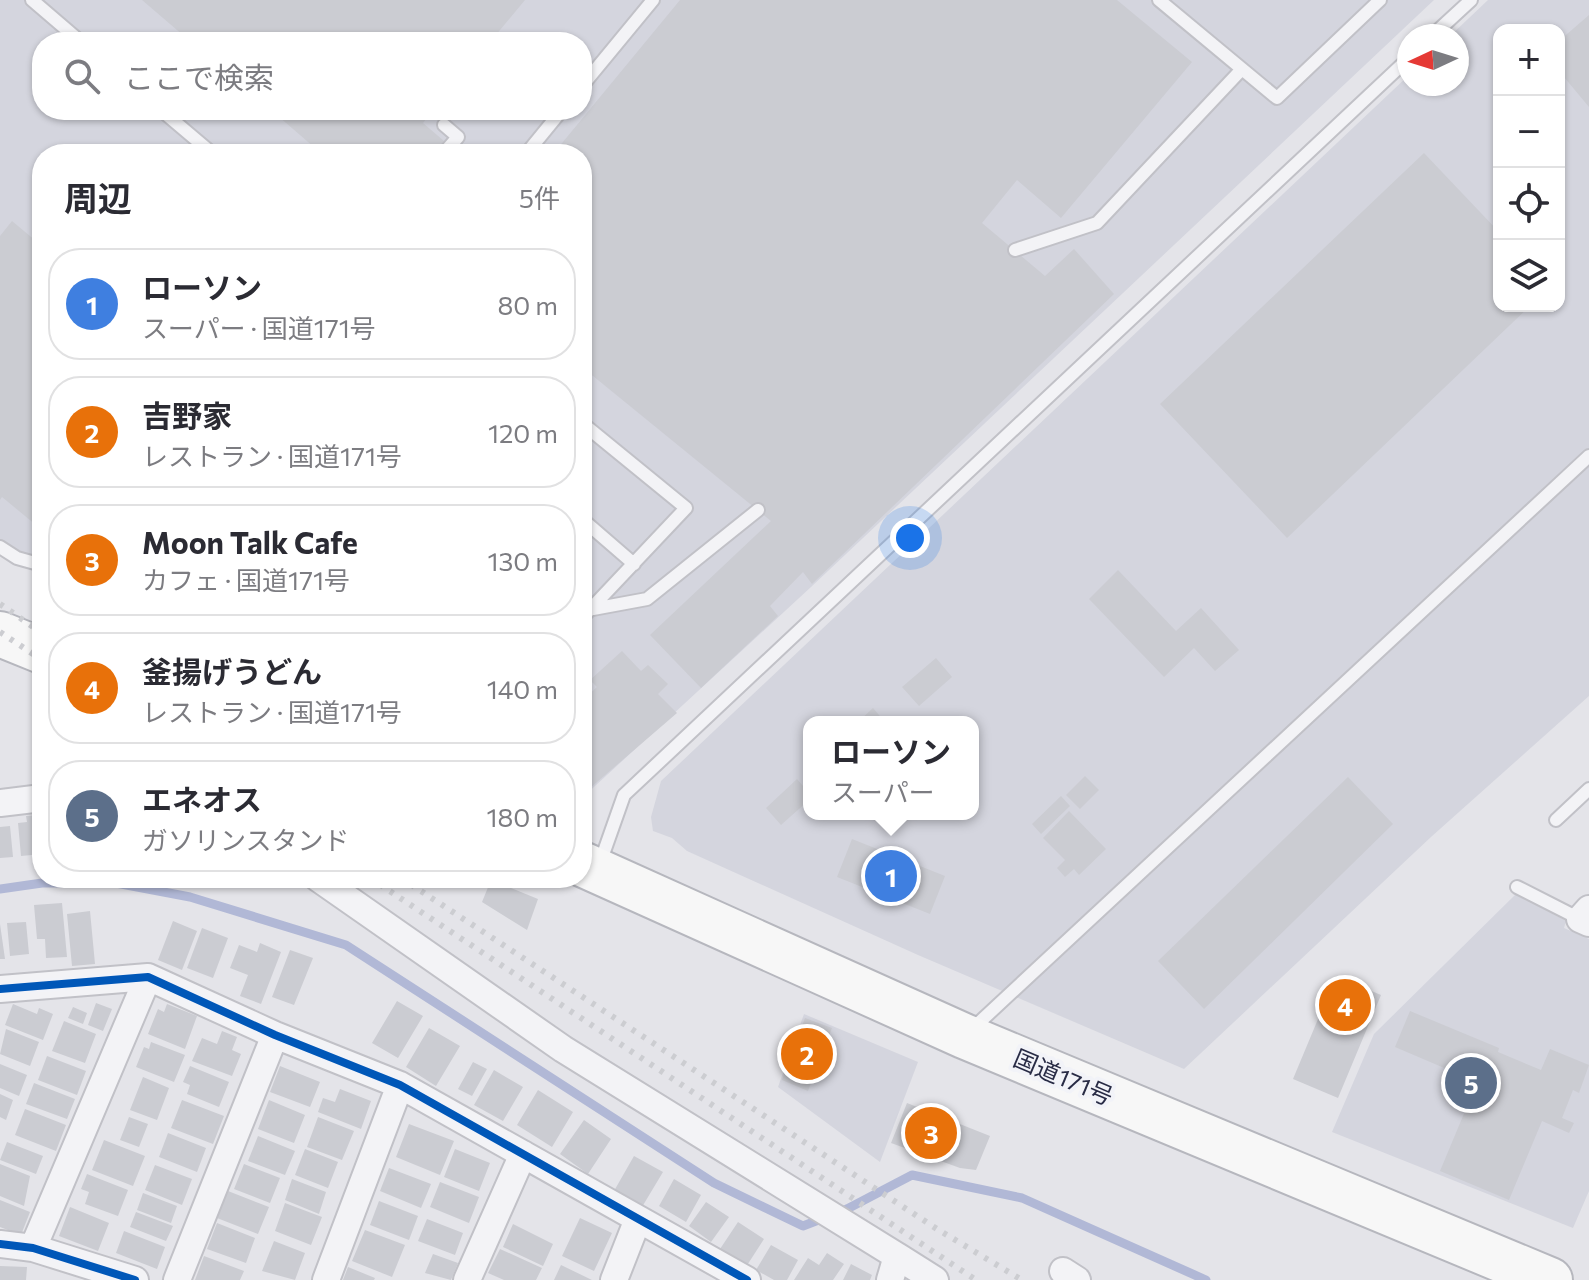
<!DOCTYPE html>
<html lang="ja">
<head>
<meta charset="utf-8">
<style>
  :root { --surface:#fff; --page:#f7f7f7; --text:#2b2b33; --muted:#7c7c81; --line:#e1e1e2; --accent:#6a6c7e }
  body { margin:0; font-family:Commissioner,"Noto Sans JP",sans-serif; background:var(--page); color:var(--text) }
  .controls { position:absolute; right:24px; top:24px; display:grid; overflow:hidden; border-radius:16px; box-shadow:0 2px 6px #0004 }
  .controls button { width:72px; height:72px; display:grid; place-items:center; padding:0; border:0; border-bottom:2px solid var(--line); background:var(--surface); color:var(--text); font:40px sans-serif }
  .compass { position:absolute; left:1397px; top:24px; width:72px; height:72px; border-radius:50%; background:var(--surface); box-shadow:0 2px 6px #0004; rotate:266deg }
  .you { position:absolute; left:910px; top:538px; width:28px; height:28px; margin:-20px; border:6px solid #fff; border-radius:50%; background:#1a73e8; box-shadow:0 0 0 12px #1a73e833 }
  .badge { display:grid; place-items:center; width:52px; height:52px; border-radius:50%; background:var(--accent); color:#fff; font-size:26px; font-weight:700 }
  .pin { position:absolute; translate:-50% -50%; border:4px solid #fff; box-shadow:0 2px 8px #0006 }
  .popup { position:absolute; left:803px; top:716px; width:176px; height:104px; box-sizing:border-box; display:grid; place-content:center; border-radius:16px; background:var(--surface); filter:drop-shadow(0 2px 6px #0005); font-size:26px; white-space:nowrap; color:var(--muted) }
  .popup b { font-size:30px; color:var(--text) }
  .popup::after { content:''; position:absolute; left:50%; top:100%; margin-left:-16px; border:16px solid transparent; border-top-color:var(--surface) }
  .list { margin:0; padding:0; list-style:none }
  h2 { display:flex; justify-content:space-between; align-items:center; height:104px; margin:0; padding:0 32px; font-size:34px }
  h2 small { font-size:26px; font-weight:400; color:var(--muted) }
  .list li { display:grid; grid-template-columns:52px 1fr auto; gap:24px; align-items:center; box-sizing:border-box; height:112px; margin:0 16px 16px; padding:0 16px; border:2px solid var(--line); border-radius:32px }
  .list b { display:block; font-size:30px; white-space:nowrap }
  .list p { margin:0; font-size:26px; white-space:nowrap; color:var(--muted) }
  .list em { font-size:26px; font-style:normal; color:var(--muted) }
  .icon { flex:none; width:44px; height:44px; fill:none; stroke:currentColor; stroke-width:2; stroke-linecap:round; stroke-linejoin:round }
  .map { position:relative; flex:none; width:1589px; height:1280px; overflow:hidden }
  .search { position:absolute; background:var(--surface); box-shadow:0 2px 6px #0004; left:32px; top:32px; width:560px; height:88px; display:flex; align-items:center; gap:20px; box-sizing:border-box; padding:0 28px; border-radius:32px; color:var(--muted); font-size:30px }
  .panel { position:absolute; background:var(--surface); box-shadow:0 2px 6px #0004; left:32px; top:144px; width:560px; height:744px; border-radius:32px }
  .map>svg:first-child { display:block }
</style>
</head>
<body>
<div class="map">
<svg width="1589" height="1280" viewBox="0 0 1589 1280">
  <rect width="100%" height="100%" fill="#e4e4e9"/>
  <path fill="#d4d5de" fill-rule="evenodd" d="M0,0H1434L811,587L582,798V154H42V577L0,546ZM42,42H582V110H42Z
    M1488,0H1589V696L1431,837L1184,1069L918,955L687,851L672,838L653,831L651,817L661,781L1409,75V84H1457V36H1450ZM1499,30H1559V306H1499ZM809,722H973V814H809Z
    M1516,894L1566,921L1564,928L1589,939V1191L1573,1228L1332,1132L1374,1034Z
    M804,1014L918,1062L880,1162L778,1087Z"/>
  <g fill="none" stroke-linecap="round" stroke-linejoin="round">
    <path stroke="#b1b8d6" stroke-width="9" d="M0,889L42,883H116L190,897L346,945L714,1183L803,1226L847,1209L912,1175L1022,1198L1206,1280"/>
  </g>
  <path fill="#cbccd2" d="M142,0H525L490,42H191Z
    M680,0H1117L1192,62L1061,218L1017,180L982,223L1045,276L1074,249L1114,294L812,584L803,572L770,606L778,616L701,688L650,635L771,521L582,367V154H553Z
    M1589,15V107L1559,71V41Z
    M271,110H433L423,123L444,141L433,154H322Z
    M1424,153L1499,232V306H1530L1287,538L1160,404Z
    M12,221L42,246V530L2,497L0,500V236Z
    M1118,570L1176,631L1201,608L1239,650L1215,671L1194,648L1164,677L1089,599Z
    M622,651L641,671L648,665L668,684L658,694L677,713L582,795V701L597,687L590,680Z
    M936,658L952,677L919,706L902,687Z
    M873,708L885,722H858Z
    M1085,776L1099,790L1080,809L1066,795Z
    M1348,777L1393,824L1204,1009L1158,961Z
    M797,779L809,793V800L781,825L766,808Z
    M1061,796L1070,806L1041,834L1032,824Z
    M1069,811L1106,849L1079,875L1074,869L1065,877L1057,868L1065,860L1043,838Z
    M37,815L38,821H42V854L21,856L18,823L27,822L26,816Z
    M10,826L13,857L0,858V827Z
    M852,839L945,876L930,914L837,877Z
    M491,880L538,899L527,930L482,902Z
    M62,903L67,957L46,958L45,939H37L34,905Z
    M90,911L95,964L72,966L67,914Z
    M173,921L197,931L182,970L158,960Z
    M26,922L29,954L10,956L7,923Z
    M0,924L5,959H0Z
    M202,928L228,938L213,978L187,968Z
    M260,943L281,952L261,1004L240,996L248,975L230,968L239,945L257,952Z
    M290,950L313,958L294,1005L272,997Z
    M1336,976L1381,995L1338,1098L1293,1079Z
    M397,1001L423,1016L398,1058L372,1043Z
    M96,1003L112,1009L103,1031L88,1025Z
    M13,1004L37,1014L39,1008L53,1014L43,1040L5,1025Z
    M167,1004L197,1016L185,1049L148,1034L158,1009L164,1012Z
    M73,1007L87,1013L83,1024L68,1018Z
    M1410,1011L1499,1048L1498,1052L1541,1070L1550,1049L1589,1065L1579,1093L1573,1090L1562,1118L1574,1123L1569,1133L1542,1121L1509,1200L1440,1171L1473,1092L1480,1095L1484,1085L1395,1047Z
    M805,1018L832,1028L808,1091L782,1080Z
    M64,1021L96,1034L85,1063L52,1051Z
    M429,1028L460,1046L436,1086L406,1067Z
    M6,1029L39,1042L30,1066L0,1054Z
    M222,1031L237,1037L232,1050L241,1054L232,1076L192,1061L202,1038L217,1044Z
    M151,1042L185,1055L174,1082L136,1067L144,1047L149,1049Z
    M47,1056L86,1071L77,1095L38,1080Z
    M473,1062L487,1069L472,1096L458,1089Z
    M0,1064L27,1075L19,1096L0,1088Z
    M190,1066L229,1082L219,1107L187,1094L190,1085L183,1082Z
    M280,1066L320,1082L310,1107L270,1092Z
    M494,1070L523,1087L503,1121L474,1105Z
    M143,1077L169,1088L157,1120L130,1110Z
    M34,1083L75,1099L67,1119L26,1104Z
    M340,1089L371,1101L361,1129L318,1112L323,1098L335,1102Z
    M538,1090L573,1112L552,1147L517,1125Z
    M0,1094L13,1100L6,1120L0,1117Z
    M182,1100L224,1116L213,1144L171,1128Z
    M269,1100L305,1115L294,1143L258,1129Z
    M907,1103L990,1136L976,1170L960,1168L891,1143Z
    M25,1109L66,1125L56,1151L15,1135Z
    M129,1117L148,1124L139,1147L120,1140Z
    M318,1117L354,1131L342,1160L307,1147Z
    M584,1120L611,1139L588,1174L560,1154Z
    M409,1124L454,1141L440,1175L396,1157Z
    M168,1133L206,1148L197,1172L159,1157Z
    M258,1136L295,1151L285,1175L248,1161Z
    M104,1140L145,1156L133,1186L92,1170Z
    M7,1142L43,1156L36,1174L0,1160Z
    M305,1149L338,1162L328,1188L295,1175Z
    M455,1149L490,1163L479,1191L444,1177Z
    M634,1156L663,1172L642,1207L614,1191Z
    M0,1164L30,1176L24,1206L0,1196Z
    M244,1164L280,1178L270,1203L234,1189Z
    M155,1165L192,1179L182,1205L145,1190Z
    M389,1168L431,1184L421,1208L380,1191Z
    M87,1174L128,1190L118,1216L85,1204L89,1192L81,1189Z
    M292,1179L326,1192L319,1214L285,1200Z
    M674,1179L701,1195L686,1222L659,1206Z
    M440,1182L479,1197L469,1223L430,1207Z
    M228,1191L269,1207L258,1234L217,1218Z
    M143,1193L177,1206L171,1223L137,1210Z
    M0,1200L30,1212L21,1235L0,1227Z
    M379,1201L418,1216L409,1240L370,1225Z
    M706,1202L729,1217L711,1242L689,1226Z
    M285,1203L322,1217L311,1245L275,1231Z
    M70,1207L109,1223L98,1251L59,1236Z
    M136,1212L173,1226L166,1241L130,1227Z
    M580,1218L612,1233L594,1271L562,1256Z
    M427,1219L463,1233L455,1255L418,1241Z
    M738,1222L764,1239L744,1270L718,1252Z
    M217,1223L255,1238L246,1263L207,1249Z
    M513,1224L553,1244L543,1266L503,1247Z
    M365,1230L405,1245L392,1277L352,1261Z
    M124,1231L165,1247L157,1269L116,1253Z
    M274,1241L305,1253L295,1280L262,1271Z
    M771,1245L798,1260L787,1280H774L756,1270Z
    M500,1249L542,1268L536,1280H504L488,1273Z
    M827,1253L844,1264L833,1280H794L808,1258L819,1265Z
    M433,1254L458,1263L451,1280L425,1273Z
    M204,1256L244,1271L240,1280H195Z
    M851,1264L872,1275L870,1280H843Z
    M561,1265L592,1280H554Z
    M0,1266L27,1267L26,1280H0Z
    M348,1267L375,1278L374,1280H343Z"/>
  <g fill="none" stroke-linecap="round" stroke-linejoin="round">
    <defs>
      <path id="lane" d="M32,0L81,42
        M1159,0L1277,98L1380,0
        M1432,36L1471,0
        M582,86L653,0
        M161,110L213,154
        M443,154L458,137L444,125
        M526,154L562,110
        M1015,250L1097,223L1242,69
        M582,423L686,508L582,618
        M582,519L634,564
        M0,547L17,558L42,565
        M593,609L647,599L758,510
        M1556,820L1589,789
        M600,863L624,795L1409,58
        M1517,887L1580,919
        M970,1031L1589,456"/>
      <path id="street" d="M0,803L42,798
        M318,878L563,1049L897,1256
        M1589,909L1580,919L1589,923
        M0,989L148,977L275,1035L400,1085L747,1280
        M0,1244L33,1248L135,1280
        M33,1248L148,977
        M1063,1271L1077,1280
        M177,1280L275,1035
        M326,1280L400,1085
        M467,1280L523,1154
        M614,1280L638,1219
        M890,1280L897,1256L935,1280"/>
      <path id="highway" d="M0,634L42,651
        M582,864L964,1036L1550,1280"/>
    </defs>
    <use href="#lane" stroke="#c1c1c7" stroke-width="16"/>
    <use href="#street" stroke="#c1c1c7" stroke-width="30"/>
    <use href="#highway" stroke="#b6b7be" stroke-width="48"/>
    <use href="#lane" stroke="#f3f3f6" stroke-width="12"/>
    <use href="#street" stroke="#f3f3f6" stroke-width="26"/>
    <use href="#highway" stroke="#f7f7f7" stroke-width="44"/>
    <path stroke="#cccdd1" stroke-width="6" stroke-dasharray="4 8" stroke-linecap="butt" d="M0,604L42,633
      M0,632L42,660
      M370,878L976,1280
      M401,878L937,1229L1022,1280"/>
    <defs>
      <path id="cycleway" d="M0,989L148,977L275,1035L400,1085L747,1280
        M0,1244L33,1248L135,1280"/>
    </defs>
    <use href="#cycleway" stroke="#f2f3f8" stroke-width="13"/>
    <use href="#cycleway" stroke="#0057b8" stroke-width="8"/>
  </g>
  <g text-anchor="middle" stroke-width="8" stroke-linejoin="round" paint-order="stroke">
    <g font-size="24" fill="#282b45" stroke="#f2f3f8">
      <text transform="translate(1063 1078) rotate(23)" y="8">国道171号</text>
    </g>
  </g>
</svg>
<div class="controls">
<button>+</button>
<button>−</button>
<button><svg class="icon" aria-label="locate" viewBox="0 0 24 24"><circle cx="12" cy="12" r="6"/><path d="M12 2v4M12 18v4M2 12h4M18 12h4"/></svg></button>
<button><svg class="icon" aria-label="layers" viewBox="0 0 24 24"><path d="M12 4l9 5-9 5-9-5zM3 14l9 5 9-5"/></svg></button>
</div>
<svg class="compass" viewBox="-18 -18 36 36"><path d="M0-13l5 13h-10z" fill="#e53935"/><path d="M0 13l5-13h-10z" fill="#7c7c81"/></svg>
<div class="you"></div>
<div class="pin badge" style="left:891px;top:876px;background:#3f7fe0">1</div>
<div class="popup"><b>ローソン</b>スーパー</div>
<div class="pin badge" style="left:807px;top:1054px;background:#e8710a">2</div>
<div class="pin badge" style="left:931px;top:1133px;background:#e8710a">3</div>
<div class="pin badge" style="left:1345px;top:1005px;background:#e8710a">4</div>
<div class="pin badge" style="left:1471px;top:1083px;background:#5c6f8a">5</div>
<div class="search"><svg class="icon" aria-label="search" viewBox="0 0 24 24"><circle cx="10" cy="10" r="6"/><path d="M15 15l6 6"/></svg>ここで検索</div>
<section class="panel">
<h2>周辺<small>5件</small></h2>
<ul class="list">
<li><span class="badge" style="background:#3f7fe0">1</span><div><b>ローソン</b><p>スーパー · 国道171号</p></div><em>80 m</em></li>
<li><span class="badge" style="background:#e8710a">2</span><div><b>吉野家</b><p>レストラン · 国道171号</p></div><em>120 m</em></li>
<li><span class="badge" style="background:#e8710a">3</span><div><b>Moon Talk Cafe</b><p>カフェ · 国道171号</p></div><em>130 m</em></li>
<li><span class="badge" style="background:#e8710a">4</span><div><b>釜揚げうどん</b><p>レストラン · 国道171号</p></div><em>140 m</em></li>
<li><span class="badge" style="background:#5c6f8a">5</span><div><b>エネオス</b><p>ガソリンスタンド</p></div><em>180 m</em></li>
</ul>
</section>
</div>
</body>
</html>
